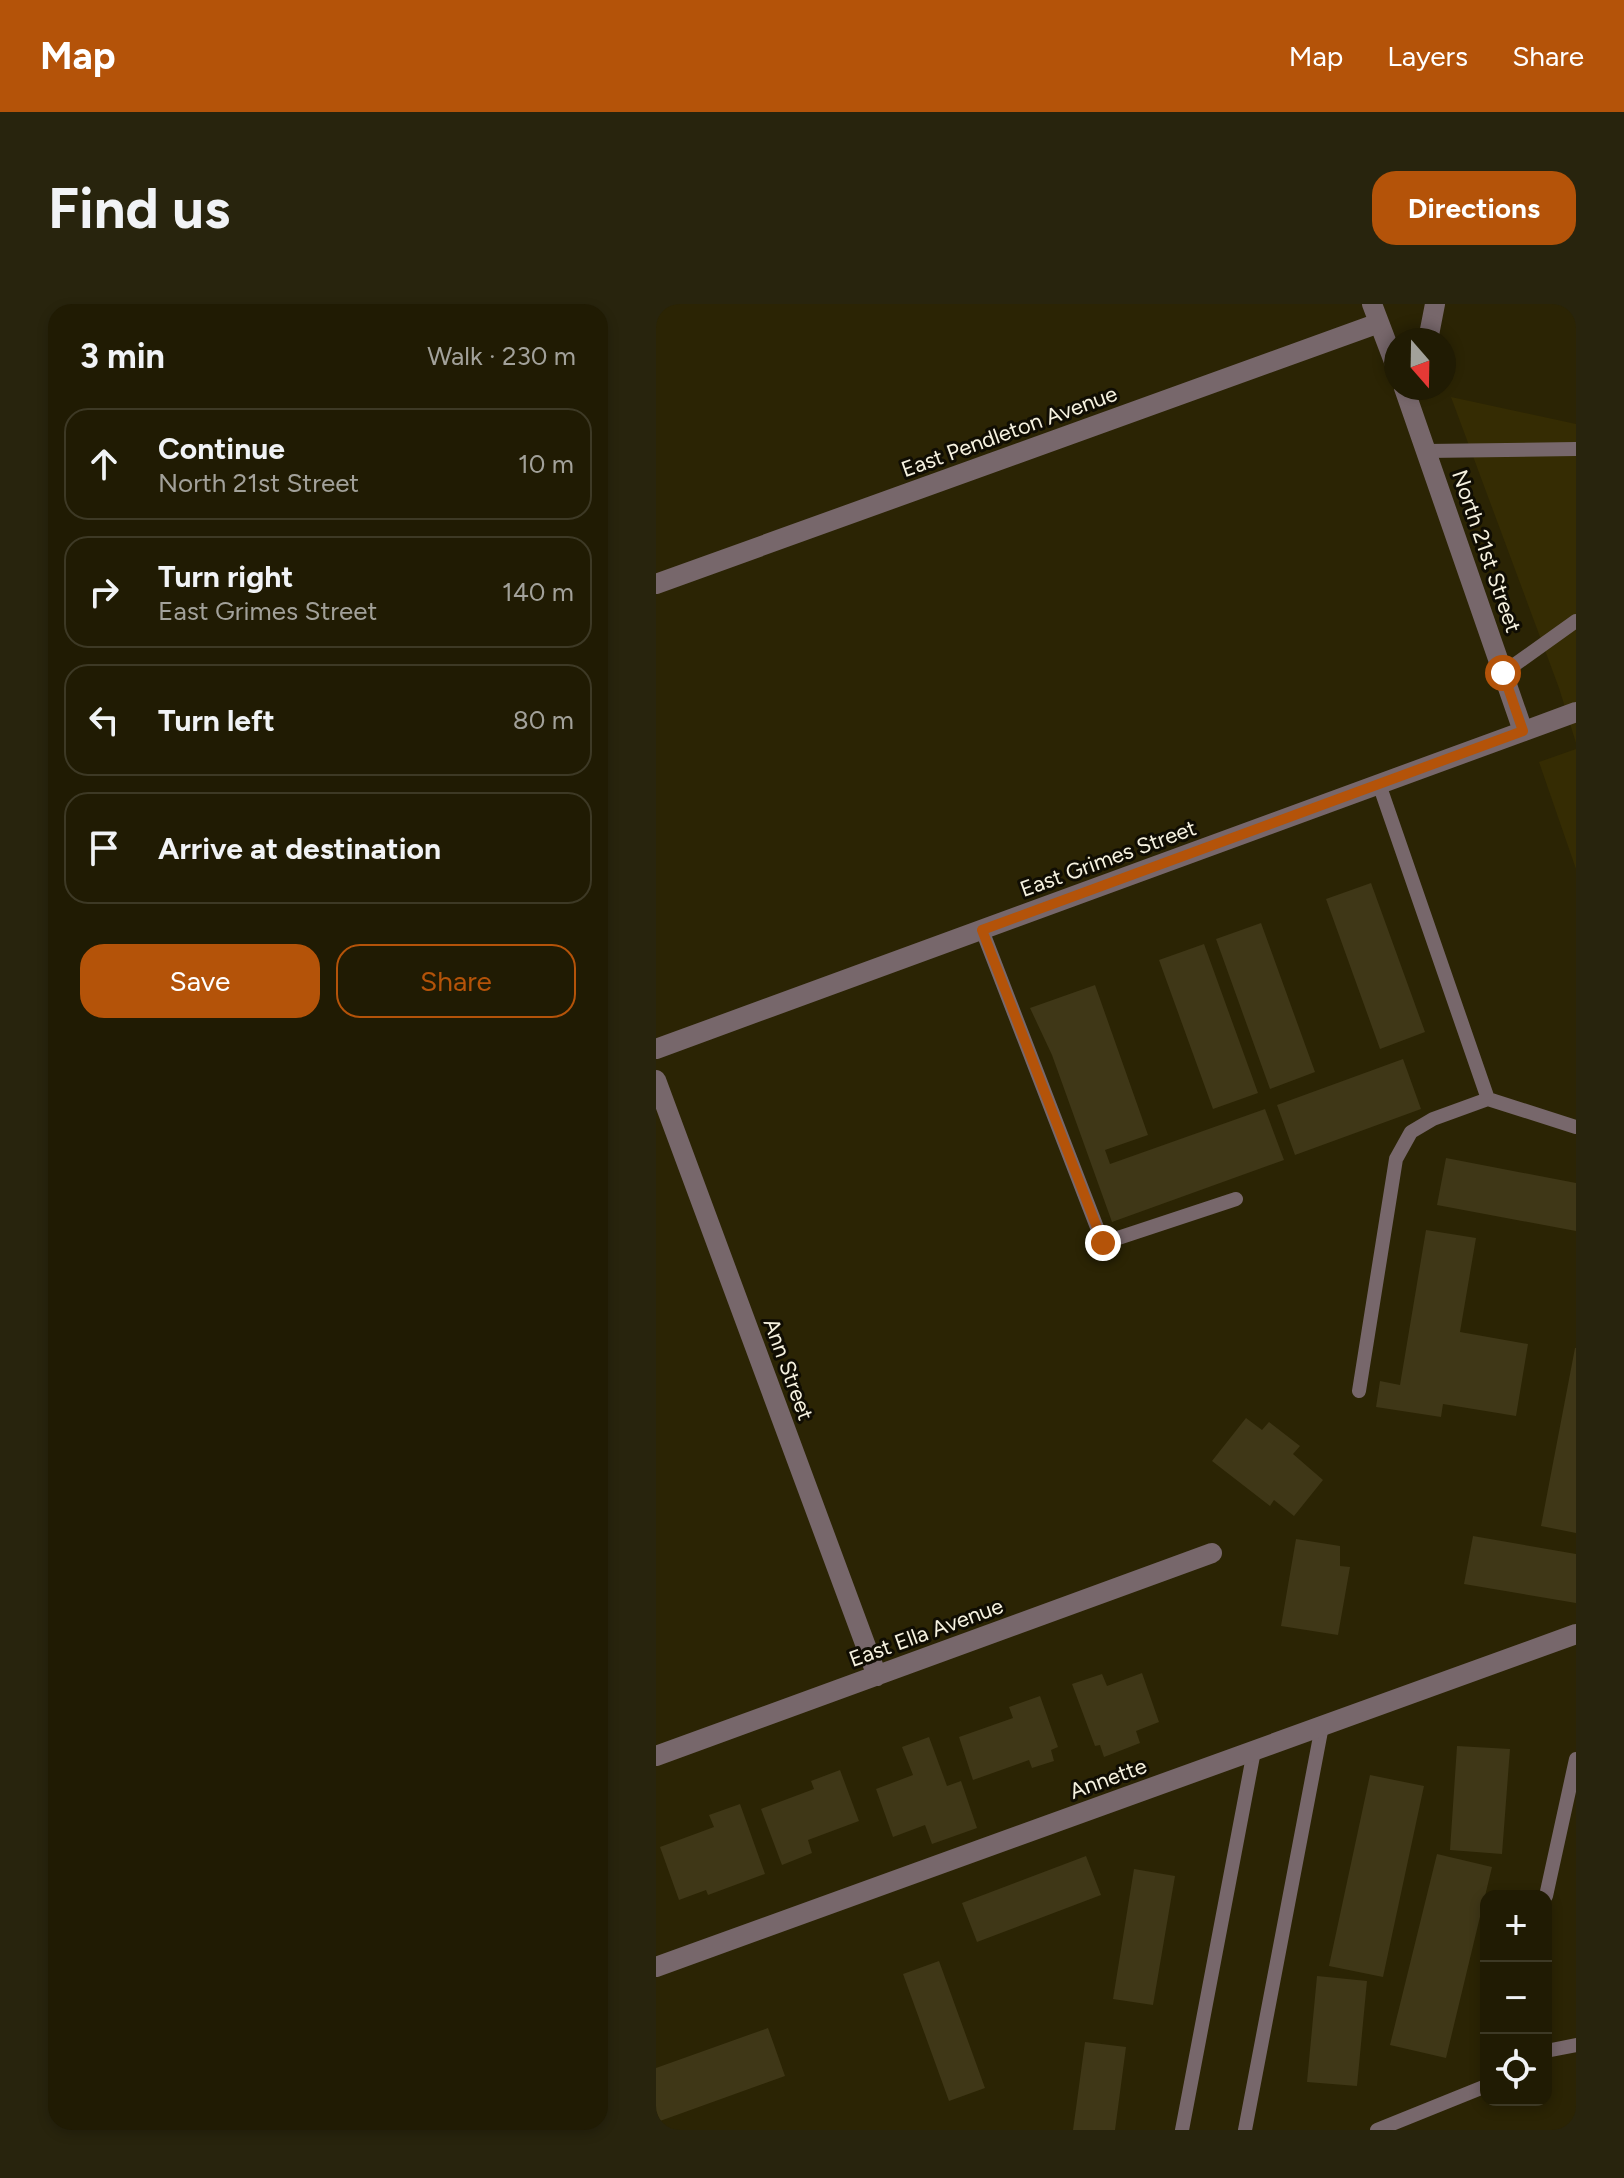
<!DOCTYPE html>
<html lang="en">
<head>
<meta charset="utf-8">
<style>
  :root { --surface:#201b03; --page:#28240d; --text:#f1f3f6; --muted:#a2a19a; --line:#3d3925; --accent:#b45309 }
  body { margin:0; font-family:Figtree,sans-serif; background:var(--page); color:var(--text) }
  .controls { position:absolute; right:24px; bottom:24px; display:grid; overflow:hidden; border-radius:16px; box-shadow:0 4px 12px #0003 }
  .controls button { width:72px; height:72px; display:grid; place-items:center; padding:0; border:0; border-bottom:2px solid var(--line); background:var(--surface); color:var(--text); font:40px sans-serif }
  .compass { position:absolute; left:728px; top:24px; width:72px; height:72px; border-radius:50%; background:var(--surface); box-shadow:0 4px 12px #0003; rotate:160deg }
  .stop { position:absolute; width:24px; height:24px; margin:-18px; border:6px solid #b45309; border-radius:50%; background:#fff }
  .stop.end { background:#b45309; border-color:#fff; box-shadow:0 2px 8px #0008 }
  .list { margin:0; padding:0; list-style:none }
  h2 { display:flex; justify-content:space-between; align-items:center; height:104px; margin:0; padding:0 32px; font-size:34px }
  h2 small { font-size:26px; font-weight:400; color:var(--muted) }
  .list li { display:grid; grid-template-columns:52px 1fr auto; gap:24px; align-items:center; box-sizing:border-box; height:112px; margin:0 16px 16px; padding:0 16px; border:2px solid var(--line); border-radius:24px }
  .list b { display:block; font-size:30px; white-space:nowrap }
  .list p { margin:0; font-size:26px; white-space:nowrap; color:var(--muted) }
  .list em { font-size:26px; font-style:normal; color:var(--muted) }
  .actions { display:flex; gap:16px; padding:24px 32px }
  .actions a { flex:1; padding:18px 0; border:2px solid var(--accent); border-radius:24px; text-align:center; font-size:28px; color:var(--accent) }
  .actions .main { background:var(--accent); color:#fff }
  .icon { flex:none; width:44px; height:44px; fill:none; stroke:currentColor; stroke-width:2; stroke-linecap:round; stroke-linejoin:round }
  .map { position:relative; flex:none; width:920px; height:1826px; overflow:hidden; border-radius:24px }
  header { display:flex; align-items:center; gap:48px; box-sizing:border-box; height:112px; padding:0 40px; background:var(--accent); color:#fff }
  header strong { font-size:38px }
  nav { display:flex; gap:44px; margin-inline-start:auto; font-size:28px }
  .intro { display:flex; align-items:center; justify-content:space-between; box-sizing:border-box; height:192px; padding:0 48px }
  h1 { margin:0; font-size:56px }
  .button { padding:20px 36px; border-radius:24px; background:var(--accent); color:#fff; font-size:28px; font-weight:700 }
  main { display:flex; gap:48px; padding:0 48px }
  aside { flex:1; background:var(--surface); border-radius:24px; box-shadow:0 4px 12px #0003 }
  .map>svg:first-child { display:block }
</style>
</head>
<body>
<header>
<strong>Map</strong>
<nav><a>Map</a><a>Layers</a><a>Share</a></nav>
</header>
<div class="intro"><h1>Find us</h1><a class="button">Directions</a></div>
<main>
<aside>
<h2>3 min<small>Walk · 230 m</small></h2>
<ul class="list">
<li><svg class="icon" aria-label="ahead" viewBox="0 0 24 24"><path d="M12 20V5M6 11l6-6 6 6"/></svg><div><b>Continue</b><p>North 21st Street</p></div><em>10 m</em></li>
<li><svg class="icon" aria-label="right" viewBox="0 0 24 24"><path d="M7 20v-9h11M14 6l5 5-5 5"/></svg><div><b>Turn right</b><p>East Grimes Street</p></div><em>140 m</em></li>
<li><svg class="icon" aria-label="left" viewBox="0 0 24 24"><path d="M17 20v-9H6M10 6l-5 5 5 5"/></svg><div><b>Turn left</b></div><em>80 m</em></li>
<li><svg class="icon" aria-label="arrive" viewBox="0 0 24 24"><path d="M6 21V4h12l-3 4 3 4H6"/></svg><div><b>Arrive at destination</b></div></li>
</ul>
<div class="actions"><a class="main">Save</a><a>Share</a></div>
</aside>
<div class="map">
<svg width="920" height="1826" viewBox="0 0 920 1826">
  <rect width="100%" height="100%" fill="#2b2404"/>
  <path fill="#352c03" d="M795,93L920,120V439L903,384Z
    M920,445V565L883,458Z"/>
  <path fill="#3f3717" d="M715,579L769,728L724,745L670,595Z
    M605,619L659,768L614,785L560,635Z
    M548,640L602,789L557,805L503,656Z
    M439,681L492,831L449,846L454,860L609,805L628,856L456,918L396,751L374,704Z
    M747,755L765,805L639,851L621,801Z
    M790,854L920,879V927L781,901Z
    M770,926L820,934L804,1028L872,1040L860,1112L787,1100L785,1113L720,1103L724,1077L744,1081Z
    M919,1044H920V1229L885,1222Z
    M590,1114L606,1126L613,1118L644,1142L637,1150L667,1176L638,1212L618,1196L614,1202L556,1157Z
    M817,1232L920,1250V1299L808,1280Z
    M640,1235L684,1242V1262L694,1263L682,1331L625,1322Z
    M486,1369L503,1418L480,1427L484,1439L448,1453L444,1441L439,1442L416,1380L446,1370L451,1382Z
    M384,1392L402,1443L395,1446L398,1457L376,1464L373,1456L317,1476L303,1433L357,1414L353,1403Z
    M273,1433L291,1482L305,1477L321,1524L276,1540L269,1521L237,1533L220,1485L257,1471L246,1443Z
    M801,1442L854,1445L846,1550L794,1546Z
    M184,1466L203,1517L152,1536L156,1549L126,1561L105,1505L158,1485L155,1477Z
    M714,1471L768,1482L727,1673L673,1662Z
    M84,1500L109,1570L52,1591L50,1586L23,1596L4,1543L58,1523L53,1511Z
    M781,1550L836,1563L790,1754L734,1741Z
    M430,1552L445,1591L321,1638L306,1599Z
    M478,1565L519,1572L497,1701L457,1695Z
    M283,1657L329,1784L293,1797L247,1670Z
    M661,1672L711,1677L701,1782L651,1778Z
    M112,1724L129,1772L4,1817L0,1807V1764Z
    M429,1738L470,1743L459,1826H417Z"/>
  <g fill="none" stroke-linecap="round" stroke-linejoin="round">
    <path stroke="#77676b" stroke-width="14" d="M771,147L920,145
      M847,369L920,317
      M723,480L832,795
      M326,626L447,939L580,895
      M703,1087L740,855L755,828L777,815L832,795L920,823
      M890,1592L920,1455
      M890,1747L920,1741
      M526,1826L598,1447
      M589,1826L666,1422
      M721,1826L830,1782"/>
    <path stroke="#77676b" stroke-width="20" d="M716,0L740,63
      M772,36L779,0
      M748,84L867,427
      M0,280L723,19
      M0,776L221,1372
      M0,1452L556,1249
      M0,1663L920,1330"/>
    <path stroke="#77676b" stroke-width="20" d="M0,745L920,408"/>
  </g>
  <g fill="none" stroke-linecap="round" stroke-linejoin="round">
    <path stroke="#b45309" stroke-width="10" d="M447,939L326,626L867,427L847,369"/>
  </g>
  <g text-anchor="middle" stroke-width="6" stroke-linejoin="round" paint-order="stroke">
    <g font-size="22" fill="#f6f2e0" stroke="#100d03">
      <text transform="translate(353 127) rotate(-20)" y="8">East Pendleton Avenue</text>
      <text transform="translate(831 247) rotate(71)" y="8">North 21st Street</text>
      <text transform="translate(452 554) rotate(-20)" y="8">East Grimes Street</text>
      <text transform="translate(133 1065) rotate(70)" y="8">Ann Street</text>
      <text transform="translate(270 1328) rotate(-20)" y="8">East Ella Avenue</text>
      <text transform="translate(452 1474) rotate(-20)" y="8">Annette</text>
    </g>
  </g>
</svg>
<div class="controls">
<button>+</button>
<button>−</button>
<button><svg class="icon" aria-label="locate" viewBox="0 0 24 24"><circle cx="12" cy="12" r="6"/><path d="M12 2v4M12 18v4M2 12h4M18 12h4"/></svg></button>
</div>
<svg class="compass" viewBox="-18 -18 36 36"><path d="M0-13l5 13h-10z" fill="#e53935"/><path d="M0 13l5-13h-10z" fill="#a2a19a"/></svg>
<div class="stop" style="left:847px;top:369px"></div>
<div class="stop end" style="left:447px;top:939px"></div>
</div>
</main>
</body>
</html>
